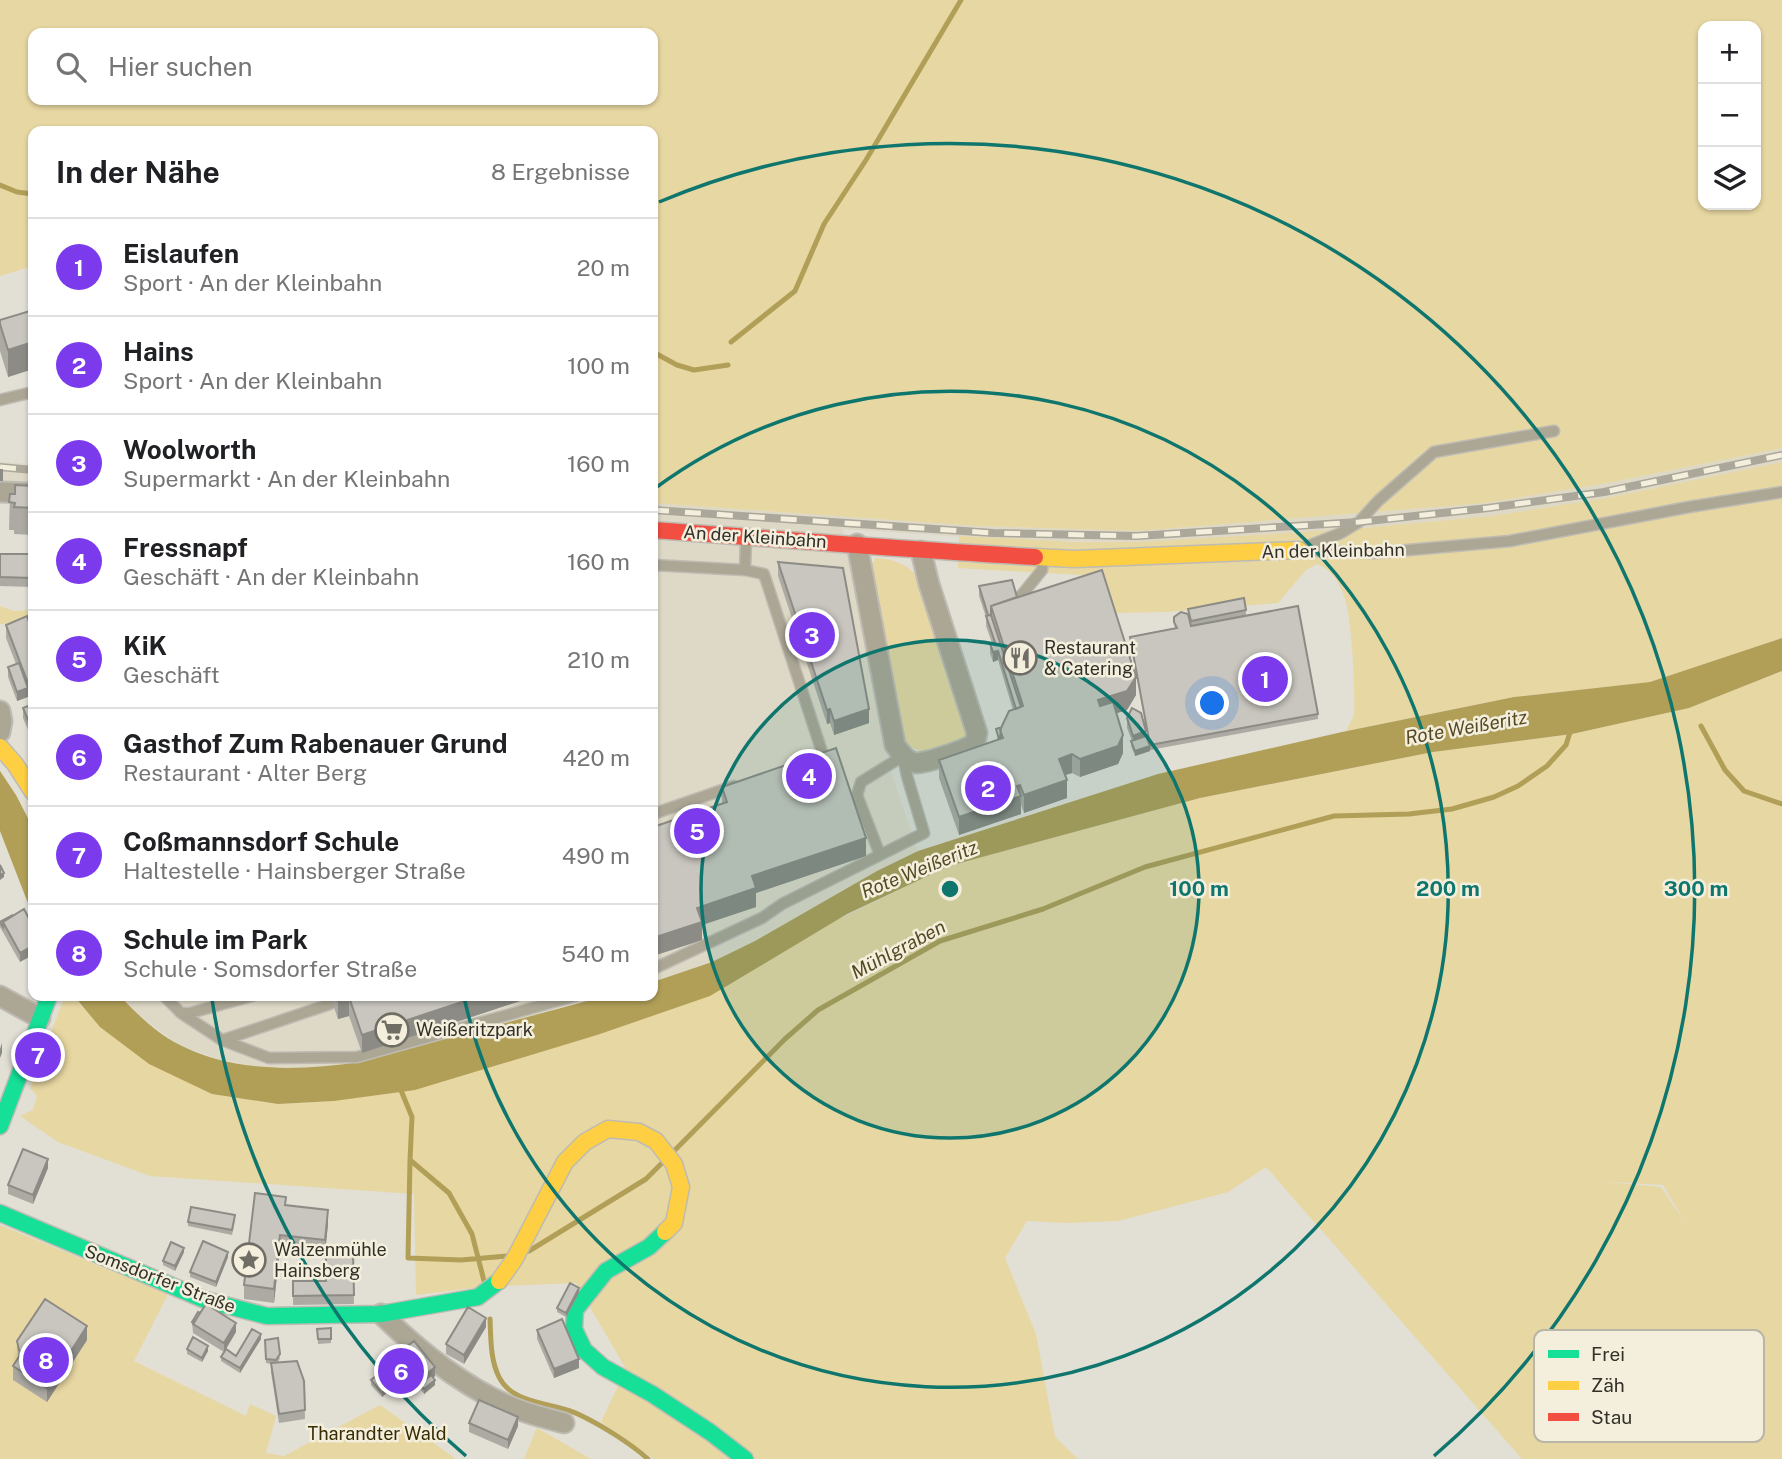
<!DOCTYPE html>
<html lang="de">
<head>
<meta charset="utf-8">
<style>
  :root { --surface:#fff; --page:#f6f6f6; --text:#202124; --muted:#757577; --line:#e0e0e0; --accent:#7c3aed }
  body { margin:0; font-family:"Public Sans",sans-serif; background:var(--page); color:var(--text) }
  .controls { position:absolute; right:21px; top:21px; display:grid; overflow:hidden; border-radius:14px; box-shadow:0 2px 5px #0004 }
  .controls button { width:63px; height:63px; display:grid; place-items:center; padding:0; border:0; border-bottom:2px solid var(--line); background:var(--surface); color:var(--text); font:35px sans-serif }
  .you { position:absolute; left:1213px; top:704px; width:24px; height:24px; margin:-18px; border:5px solid #fff; border-radius:50%; background:#1a73e8; box-shadow:0 0 0 10px #1a73e833 }
  .badge { display:grid; place-items:center; width:46px; height:46px; border-radius:50%; background:var(--accent); color:#fff; font-size:23px; font-weight:700 }
  .pin { position:absolute; translate:-50% -50%; border:4px solid #fff; box-shadow:0 2px 7px #0006 }
  .list { margin:0; padding:0; list-style:none }
  h2 { display:flex; justify-content:space-between; align-items:center; height:91px; margin:0; padding:0 28px; font-size:30px }
  h2 small { font-size:23px; font-weight:400; color:var(--muted) }
  .list li { display:grid; grid-template-columns:46px 1fr auto; gap:21px; align-items:center; box-sizing:border-box; height:98px; padding:0 28px; border-top:2px solid var(--line) }
  .list b { display:block; font-size:26px; white-space:nowrap }
  .list p { margin:0; font-size:23px; white-space:nowrap; color:var(--muted) }
  .list em { font-size:23px; font-style:normal; color:var(--muted) }
  .icon { flex:none; width:38px; height:38px; fill:none; stroke:currentColor; stroke-width:2; stroke-linecap:round; stroke-linejoin:round }
  .map { position:relative; flex:none; width:1782px; height:1459px; overflow:hidden }
  .search { position:absolute; background:var(--surface); box-shadow:0 2px 5px #0004; left:28px; top:28px; width:630px; height:77px; display:flex; align-items:center; gap:18px; box-sizing:border-box; padding:0 24px; border-radius:14px; color:var(--muted); font-size:26px }
  .panel { position:absolute; background:var(--surface); box-shadow:0 2px 5px #0004; left:28px; top:126px; width:630px; height:875px; border-radius:14px }
  .map>svg:first-child { display:block }
</style>
</head>
<body>
<div class="map">
<svg width="1782" height="1459" viewBox="0 0 1782 1459">
  <rect width="100%" height="100%" fill="#e2dfd5"/>
  <path fill="#ded9c6" d="M1782,448V462L1607,498L1491,516L1353,529L1141,542L1007,540L843,529L892,775L918,851L877,871L755,941L712,962L653,982V503L978,526L1137,531L1486,503L1602,484Z
    M0,462L33,464V485L0,484Z
    M120,996H606L359,1062L322,1068L274,1070L218,1059L177,1044L137,1014Z"/>
  <path fill="#e7d7a2" fill-rule="evenodd" d="M0,0H1782V448L1602,484L1486,503L1137,531L978,526L653,503V131H33V266L0,276ZM1703,26H1756V205H1703ZM33,33H653V100H33Z
    M1782,462V638L1650,682L1514,697L1346,731C1349,725 1354,718 1354,711C1355,687 1352,617 1344,596C1339,582 1332,570 1317,564L1306,570L1278,603L1166,612L1113,613L1099,576L958,568L959,536L1077,542H1141L1353,529L1491,516L1607,498Z
    M875,558C894,559 908,564 919,579L967,728L966,734L961,740L922,752L909,746L904,738L870,562H874Z
    M0,606L13,611L33,610V622L0,624Z
    M1782,671V1459H1522L1266,1167L1228,1192L1118,1221L1067,1223L1027,1221L1005,1258L1036,1334L1055,1437L1078,1459H654L601,1422L626,1369L576,1283L481,1287L416,1295L414,1194L150,1176L58,1142L20,1116L33,1110L37,1096L30,1088L65,996H74L81,1006L212,1094L278,1104L334,1101L597,1035L949,866L1200,798L1433,752L1572,734L1689,708ZM1598,1181L1663,1185L1687,1226L1661,1187Z
    M0,1225L168,1294L134,1361L246,1416L250,1404L276,1416L266,1453L284,1456L380,1405L456,1459H0Z
    M537,1428L591,1459H524Z"/>
  <path fill="#b19f58" d="M1782,638V671L1689,708L1572,734L1433,752L1200,798L949,866L847,914L710,996L597,1035L415,1090L334,1101L278,1104L212,1094L149,1064L100,1027L74,996H120C136,1013 156,1033 178,1044C234,1073 299,1071 359,1062L606,996H653V982L712,962L755,941L877,871L918,851L1158,774L1342,732L1514,697L1650,682Z
    M0,771L16,795L33,828V916L0,831Z"/>
  <g fill="none" stroke-linecap="round" stroke-linejoin="round">
    <path stroke="#b19f58" stroke-width="5" d="M0,185L17,192L33,194
      M731,342L795,291L824,224L866,160L961,0
      M653,352L677,365L694,370L728,365
      M1701,726L1725,770L1744,791L1782,804
      M400,1088L412,1117L410,1160L449,1193L472,1234L484,1281
      M673,1152L785,1039L818,1010L940,941L1043,909L1145,867L1334,816L1409,814L1452,809L1494,797L1518,786L1547,766L1566,745L1571,729
      M410,1160L408,1258L461,1260L507,1256
      M529,1251L646,1179L663,1162
      M490,1319C491,1338 490,1359 499,1377C513,1406 555,1402 580,1415C601,1425 630,1443 648,1459"/>
    <defs>
      <path id="lane" d="M0,400L33,392
        M1303,548L1341,533L1359,522L1378,501L1434,452L1554,431
        M1300,550L1375,553L1510,541L1689,507L1782,492
        M653,565L745,570L764,574L823,755L814,758
        M745,570L746,539
        M1016,602L1042,570L1043,560
        M653,814L734,786
        M653,969L762,918L782,904L924,833L907,776L903,756L861,782L857,795L880,855
        M164,996L181,1013H190L252,996
        M181,1013L222,1040L269,1058L357,1057L575,996
        M223,1040L330,1004"/>
      <path id="street" d="M0,492L33,493
        M857,544L895,745C900,752 906,762 916,763C927,763 966,750 975,743L977,733L929,584L921,551
        M0,711L2,721L0,732
        M0,996L40,1018
        M381,1314C421,1353 469,1392 522,1411C536,1416 550,1419 564,1423"/>
      <path id="fast" d="M0,1126L49,996
        M0,1213L205,1300L267,1316L381,1314L478,1297L499,1281
        M665,1232L649,1247L606,1271L575,1310L574,1329L584,1350L603,1367L652,1394L710,1432L745,1459"/>
      <path id="slow" d="M1035,557L1075,559L1299,550
        M0,747L15,764L33,792
        M499,1281L514,1260L565,1162L585,1142L608,1129L639,1132L656,1141L674,1164L681,1187L674,1223L665,1232"/>
      <path id="jam" d="M653,530C780,539 907,550 1035,557"/>
    </defs>
    <use href="#lane" stroke="#bebbb3" stroke-width="13"/>
    <use href="#street" stroke="#bebbb3" stroke-width="23"/>
    <use href="#fast" stroke="#bebbb3" stroke-width="19"/>
    <use href="#slow" stroke="#bebbb3" stroke-width="19"/>
    <use href="#jam" stroke="#bebbb3" stroke-width="19"/>
    <use href="#lane" stroke="#aca795" stroke-width="10"/>
    <use href="#street" stroke="#aca795" stroke-width="19"/>
    <use href="#fast" stroke="#16e098" stroke-width="16"/>
    <use href="#slow" stroke="#ffcf43" stroke-width="16"/>
    <use href="#jam" stroke="#f24e42" stroke-width="16"/>
    <defs>
      <path id="rail" d="M0,467L33,470
        M653,510L993,533L1137,536L1359,522L1488,508L1604,492L1782,455"/>
    </defs>
    <use href="#rail" stroke="#aba79a" stroke-width="8"/>
    <use href="#rail" stroke="#f4efdd" stroke-width="5" stroke-dasharray="16" stroke-linecap="butt"/>
  </g>
  <path fill="#acaaa3" d="M33,310V369L8,377L0,351V320Z
    M33,486V535L14,534V530H9L10,494H15Z
    M0,554H33V587L0,586Z
    M778,562L869,723L834,735L830,723L827,724L778,576Z
    M979,586L1017,597L1136,695L1127,710L1116,713L1123,753L1118,764L1080,777L1072,773L1065,775L1067,798L1024,813L1021,805V814L959,835L939,778V760L998,740L996,729L1001,727L1013,710L998,660L993,662L990,653V644L992,643L986,626V617L979,596Z
    M1188,609L1246,610V615L1318,714V719L1150,750V748V751L1135,756L1131,746L1132,741L1127,728V718L1146,736L1149,744L1130,637L1175,629L1174,622L1188,614Z
    M6,625L33,695L17,701L8,677V667L16,664L6,638Z
    M33,704V741L23,718V708Z
    M722,787L866,856L756,893V907L702,925V940L653,956V827L722,803Z
    M24,909L20,962L0,927V922Z
    M330,996H535L362,1053L349,1016L338,1019Z
    M48,1168L33,1204L8,1194V1185Z
    M286,1205L328,1224L325,1253L280,1248L274,1303L244,1299V1285Z
    M235,1220L232,1235L188,1226V1222Z
    M353,1251L354,1304L293,1305V1281H326Z
    M184,1252L175,1271L163,1265V1261Z
    M228,1257L216,1287L190,1277V1272Z
    M579,1293L566,1317L557,1312V1308Z
    M192,1322L236,1332L226,1349L236,1356L261,1339L240,1373L221,1361V1357L224,1352L193,1333Z
    M486,1327L464,1364L446,1354V1344Z
    M331,1328V1343L318,1344L317,1329Z
    M537,1330L579,1368L554,1378L537,1339Z
    M87,1340L47,1402L13,1380V1366L18,1358L17,1341Z
    M265,1340L280,1358L278,1362L304,1381L305,1419L279,1423L271,1372V1364L266,1363Z
    M187,1349L208,1351L202,1362L187,1354Z
    M380,1368L435,1376L433,1378L435,1385L424,1394L420,1389L413,1394L407,1387L399,1393L394,1387L382,1397L371,1385V1380L380,1373Z
    M469,1423L518,1426L508,1449L469,1432Z"/>
  <path fill="#8c8b85" d="M33,342V369L8,377V350Z
    M998,651V660L993,662V652Z
    M1136,677V695L1127,710L1098,719V700Z
    M33,681V695L17,701V692L28,688V683Z
    M830,709V723L827,724V710Z
    M869,709V723L834,735V721Z
    M1146,731V741L1133,745V736Z
    M1123,735V753L1118,764L1080,777V759Z
    M1150,746V751L1135,756V751Z
    M1072,754V773L1059,777V759Z
    M1067,780V798L1024,813V795Z
    M1020,785L1021,814L959,835V817Z
    M866,838V856L756,893V907L702,925V940L653,956V938L697,908L752,876Z
    M4,873V877L0,880V875Z
    M33,946V955L20,962V953Z
    M479,996H535L362,1053V1035Z
    M349,997V1016L338,1019V1001Z
    M2,1043V1053L0,1058V1049Z
    M48,1159V1168L33,1204V1195Z
    M328,1210V1224L325,1253V1240Z
    M280,1235V1248L274,1303V1289Z
    M184,1248V1252L175,1271V1266Z
    M228,1252V1257L216,1287V1282Z
    M579,1288V1293L566,1317V1313Z
    M486,1318V1327L464,1364V1355Z
    M236,1323V1332L224,1352V1343Z
    M87,1326V1340L47,1402V1388Z
    M261,1334V1339L240,1373V1368Z
    M208,1346V1351L202,1362V1358Z
    M579,1359V1368L554,1378V1369Z
    M435,1367V1376L422,1387L420,1384V1389L413,1394V1385Z
    M402,1371V1381L394,1382V1387L382,1397V1393L390,1385V1381Z
    M435,1380V1385L424,1394V1389Z
    M407,1382V1387L399,1393V1388Z
    M518,1417V1426L508,1449V1440Z"/>
  <path fill="#c8c6be" stroke="#8c8b85" stroke-width="2" d="M33,310V342L8,350L0,324V320Z
    M0,470H2V480H0Z
    M15,485L33,486V508L14,507L15,503L9,502L10,494H15Z
    M0,554H33V578L0,577Z
    M778,562L843,568L869,709L834,721L830,709L827,710Z
    M1102,570L1136,677L1127,691L1098,700L1100,706L1113,702L1123,735L1118,746L1080,759L1072,754L1059,759L1067,780L1024,795L1020,785L1017,786L1021,796L959,817L939,760L1003,738L1000,730L1009,711L1023,706L991,606Z
    M1012,580L1017,597L991,606V615L1021,707L1016,709L998,651L993,652L990,644L995,642L986,616L991,615H988L979,586Z
    M1244,598L1246,610L1191,621L1188,609Z
    M1298,606L1318,714L1150,745L1130,637L1177,628L1174,622V617L1181,612L1188,614L1191,626Z
    M27,616L33,633V681L28,683L6,625Z
    M19,663L28,688L17,692L8,667Z
    M33,704V732L23,708Z
    M1132,708L1141,713L1146,731L1133,736L1127,718Z
    M1001,727L1000,739H999L996,729Z
    M1146,736L1150,746L1135,751L1131,741Z
    M836,748L866,838L752,876L756,888L697,908L702,922L653,938V827L727,802L722,787Z
    M0,865L4,873L0,875Z
    M24,909L33,926V946L20,953L3,922Z
    M13,915L3,922V927L0,922Z
    M336,996H480L362,1035L349,997L338,1001Z
    M23,1149L48,1159L33,1195L8,1185Z
    M255,1193L286,1197L285,1205L328,1210L325,1240L280,1235L274,1289L244,1285Z
    M191,1207L235,1215L232,1230L188,1222Z
    M203,1241L228,1252L216,1282L190,1272Z
    M171,1242L184,1248L175,1266L163,1261Z
    M326,1251H353L354,1295L293,1296V1281H326Z
    M570,1283L579,1288L566,1313L557,1308Z
    M45,1299L87,1326L47,1388L13,1366L22,1352L19,1350L17,1341Z
    M206,1304L236,1323L224,1343L193,1324Z
    M468,1307L486,1318L464,1355L446,1344Z
    M198,1312L200,1313L194,1323L192,1322Z
    M562,1319L579,1359L554,1369L537,1330Z
    M331,1328V1339H318L317,1329Z
    M252,1329L261,1334L240,1368L221,1357L226,1349L236,1356Z
    M193,1337L208,1346L202,1358L187,1349Z
    M278,1338L280,1354L276,1360L266,1359L265,1340Z
    M414,1341L435,1367L413,1385L402,1371L390,1381L380,1368Z
    M297,1361L304,1381L305,1410L279,1414L271,1363Z
    M380,1373L390,1385L382,1393L371,1380Z
    M431,1375L435,1380L424,1389L420,1384Z
    M402,1376L407,1382L399,1388L394,1382Z
    M479,1400L518,1417L508,1440L469,1423Z"/>
  <circle cx="950" cy="889" r="249" fill="#0f766e" fill-opacity=".12"/>
  <g fill="none" stroke="#0f766e" stroke-width="3.5">
    <circle cx="950" cy="889" r="249"/>
    <path d="M654 489A498 498 0 1 1 464 997"/>
    <path d="M466 1456A746 746 0 0 1 212 999M659 202A746 746 0 0 1 1434 1456"/>
  </g>
  <defs>
    <symbol id="restaurant-ring" viewBox="-11 -11 22 22"><circle r="9.5" fill="#f4efdd" stroke="#706d65" stroke-width="1.5"/><path d="M-5-6h1v4h1v-4h1v4h1v-4h1v5L-1.5 .5V6h-2V.5L-5-1ZM5-6V6H3V1.5H1.5Q1.5-4 5-6Z" fill="#706d65"/></symbol>
    <symbol id="supermarket-ring" viewBox="-11 -11 22 22"><circle r="9.5" fill="#f4efdd" stroke="#706d65" stroke-width="1.5"/><path d="M-6-5.5h2.5l.6 2H6L4.5 2H-2.5L-4.4-4H-6ZM-1.5 3.2a1.3 1.3 0 1 0 .1 0ZM3 3.2a1.3 1.3 0 1 0 .1 0Z" fill="#706d65"/></symbol>
    <symbol id="sight-ring" viewBox="-11 -11 22 22"><circle r="9.5" fill="#f4efdd" stroke="#706d65" stroke-width="1.5"/><path d="M0-6L1.8-2.2L6-1.7L2.9 1.2L3.7 5.4L0 3.3L-3.7 5.4L-2.9 1.2L-6-1.7L-1.8-2.2Z" fill="#706d65"/></symbol>
  </defs>
  <g fill-rule="evenodd">
    <use href="#restaurant-ring" x="1001" y="639" width="38" height="38"/>
    <use href="#supermarket-ring" x="373" y="1011" width="38" height="38"/>
    <use href="#sight-ring" x="230" y="1241" width="38" height="38"/>
  </g>
  <g text-anchor="middle" stroke-width="5" stroke-linejoin="round" paint-order="stroke">
    <g font-size="18" fill="#323029" stroke="#f4efdd">
      <text transform="translate(755 537) rotate(4)" y="6">An der Kleinbahn</text>
      <text transform="translate(1333 551) rotate(-1)" y="6">An der Kleinbahn</text>
      <text transform="translate(160 1279) rotate(21)" y="6">Somsdorfer Straße</text>
    </g>
    <g font-size="18" fill="#323029" stroke="#f4efdd" text-anchor="start">
      <text x="1044" y="654">Restaurant<tspan x="1044" dy="21">&amp; Catering</tspan></text>
      <text x="416" y="1036">Weißeritzpark</text>
      <text x="274" y="1256">Walzenmühle<tspan x="274" dy="21">Hainsberg</tspan></text>
    </g>
    <g font-size="18" fill="#372c03" stroke="#f4efdd">
      <text x="377" y="1440">Tharandter Wald</text>
    </g>
    <g font-size="19" font-style="italic" fill="#564a24" stroke="#f4efdd">
      <text transform="translate(1466 727) rotate(-10)" y="7">Rote Weißeritz</text>
      <text transform="translate(919 869) rotate(-22)" y="7">Rote Weißeritz</text>
      <text transform="translate(898 949) rotate(-28)" y="7">Mühlgraben</text>
    </g>
  </g>
  <rect x="1534" y="1330" width="230" height="112" rx="10" fill="#f4efdd" stroke="#bab6a7" stroke-width="2"/>
  <rect x="1548" y="1350" width="31" height="8" fill="#16e098"/>
  <rect x="1548" y="1381" width="31" height="9" fill="#ffcf43"/>
  <rect x="1548" y="1413" width="31" height="8" fill="#f24e42"/>
  <g font-size="19" fill="#323029">
    <text x="1591" y="1361">Frei</text>
    <text x="1591" y="1392">Zäh</text>
    <text x="1591" y="1424">Stau</text>
  </g>
  <circle cx="950" cy="889" r="10" fill="#0f766e" stroke="#f4efdd" stroke-width="3.5"/>
  <g font-size="21" text-anchor="middle" font-weight="bold" fill="#0f766e" stroke="#f4efdd" stroke-width="5" stroke-linejoin="round" paint-order="stroke">
    <text x="1199" y="896">100 m</text>
    <text x="1448" y="896">200 m</text>
    <text x="1696" y="896">300 m</text>
  </g>
</svg>
<div class="controls">
<button>+</button>
<button>−</button>
<button><svg class="icon" aria-label="layers" viewBox="0 0 24 24"><path d="M12 4l9 5-9 5-9-5zM3 14l9 5 9-5"/></svg></button>
</div>
<div class="you"></div>
<div class="pin badge" style="left:1265px;top:679px">1</div>
<div class="pin badge" style="left:988px;top:788px">2</div>
<div class="pin badge" style="left:812px;top:635px">3</div>
<div class="pin badge" style="left:809px;top:776px">4</div>
<div class="pin badge" style="left:697px;top:831px">5</div>
<div class="pin badge" style="left:401px;top:1371px">6</div>
<div class="pin badge" style="left:38px;top:1055px">7</div>
<div class="pin badge" style="left:46px;top:1360px">8</div>
<div class="search"><svg class="icon" aria-label="search" viewBox="0 0 24 24"><circle cx="10" cy="10" r="6"/><path d="M15 15l6 6"/></svg>Hier suchen</div>
<section class="panel">
<h2>In der Nähe<small>8 Ergebnisse</small></h2>
<ul class="list">
<li><span class="badge">1</span><div><b>Eislaufen</b><p>Sport · An der Kleinbahn</p></div><em>20 m</em></li>
<li><span class="badge">2</span><div><b>Hains</b><p>Sport · An der Kleinbahn</p></div><em>100 m</em></li>
<li><span class="badge">3</span><div><b>Woolworth</b><p>Supermarkt · An der Kleinbahn</p></div><em>160 m</em></li>
<li><span class="badge">4</span><div><b>Fressnapf</b><p>Geschäft · An der Kleinbahn</p></div><em>160 m</em></li>
<li><span class="badge">5</span><div><b>KiK</b><p>Geschäft</p></div><em>210 m</em></li>
<li><span class="badge">6</span><div><b>Gasthof Zum Rabenauer Grund</b><p>Restaurant · Alter Berg</p></div><em>420 m</em></li>
<li><span class="badge">7</span><div><b>Coßmannsdorf Schule</b><p>Haltestelle · Hainsberger Straße</p></div><em>490 m</em></li>
<li><span class="badge">8</span><div><b>Schule im Park</b><p>Schule · Somsdorfer Straße</p></div><em>540 m</em></li>
</ul>
</section>
</div>
</body>
</html>
